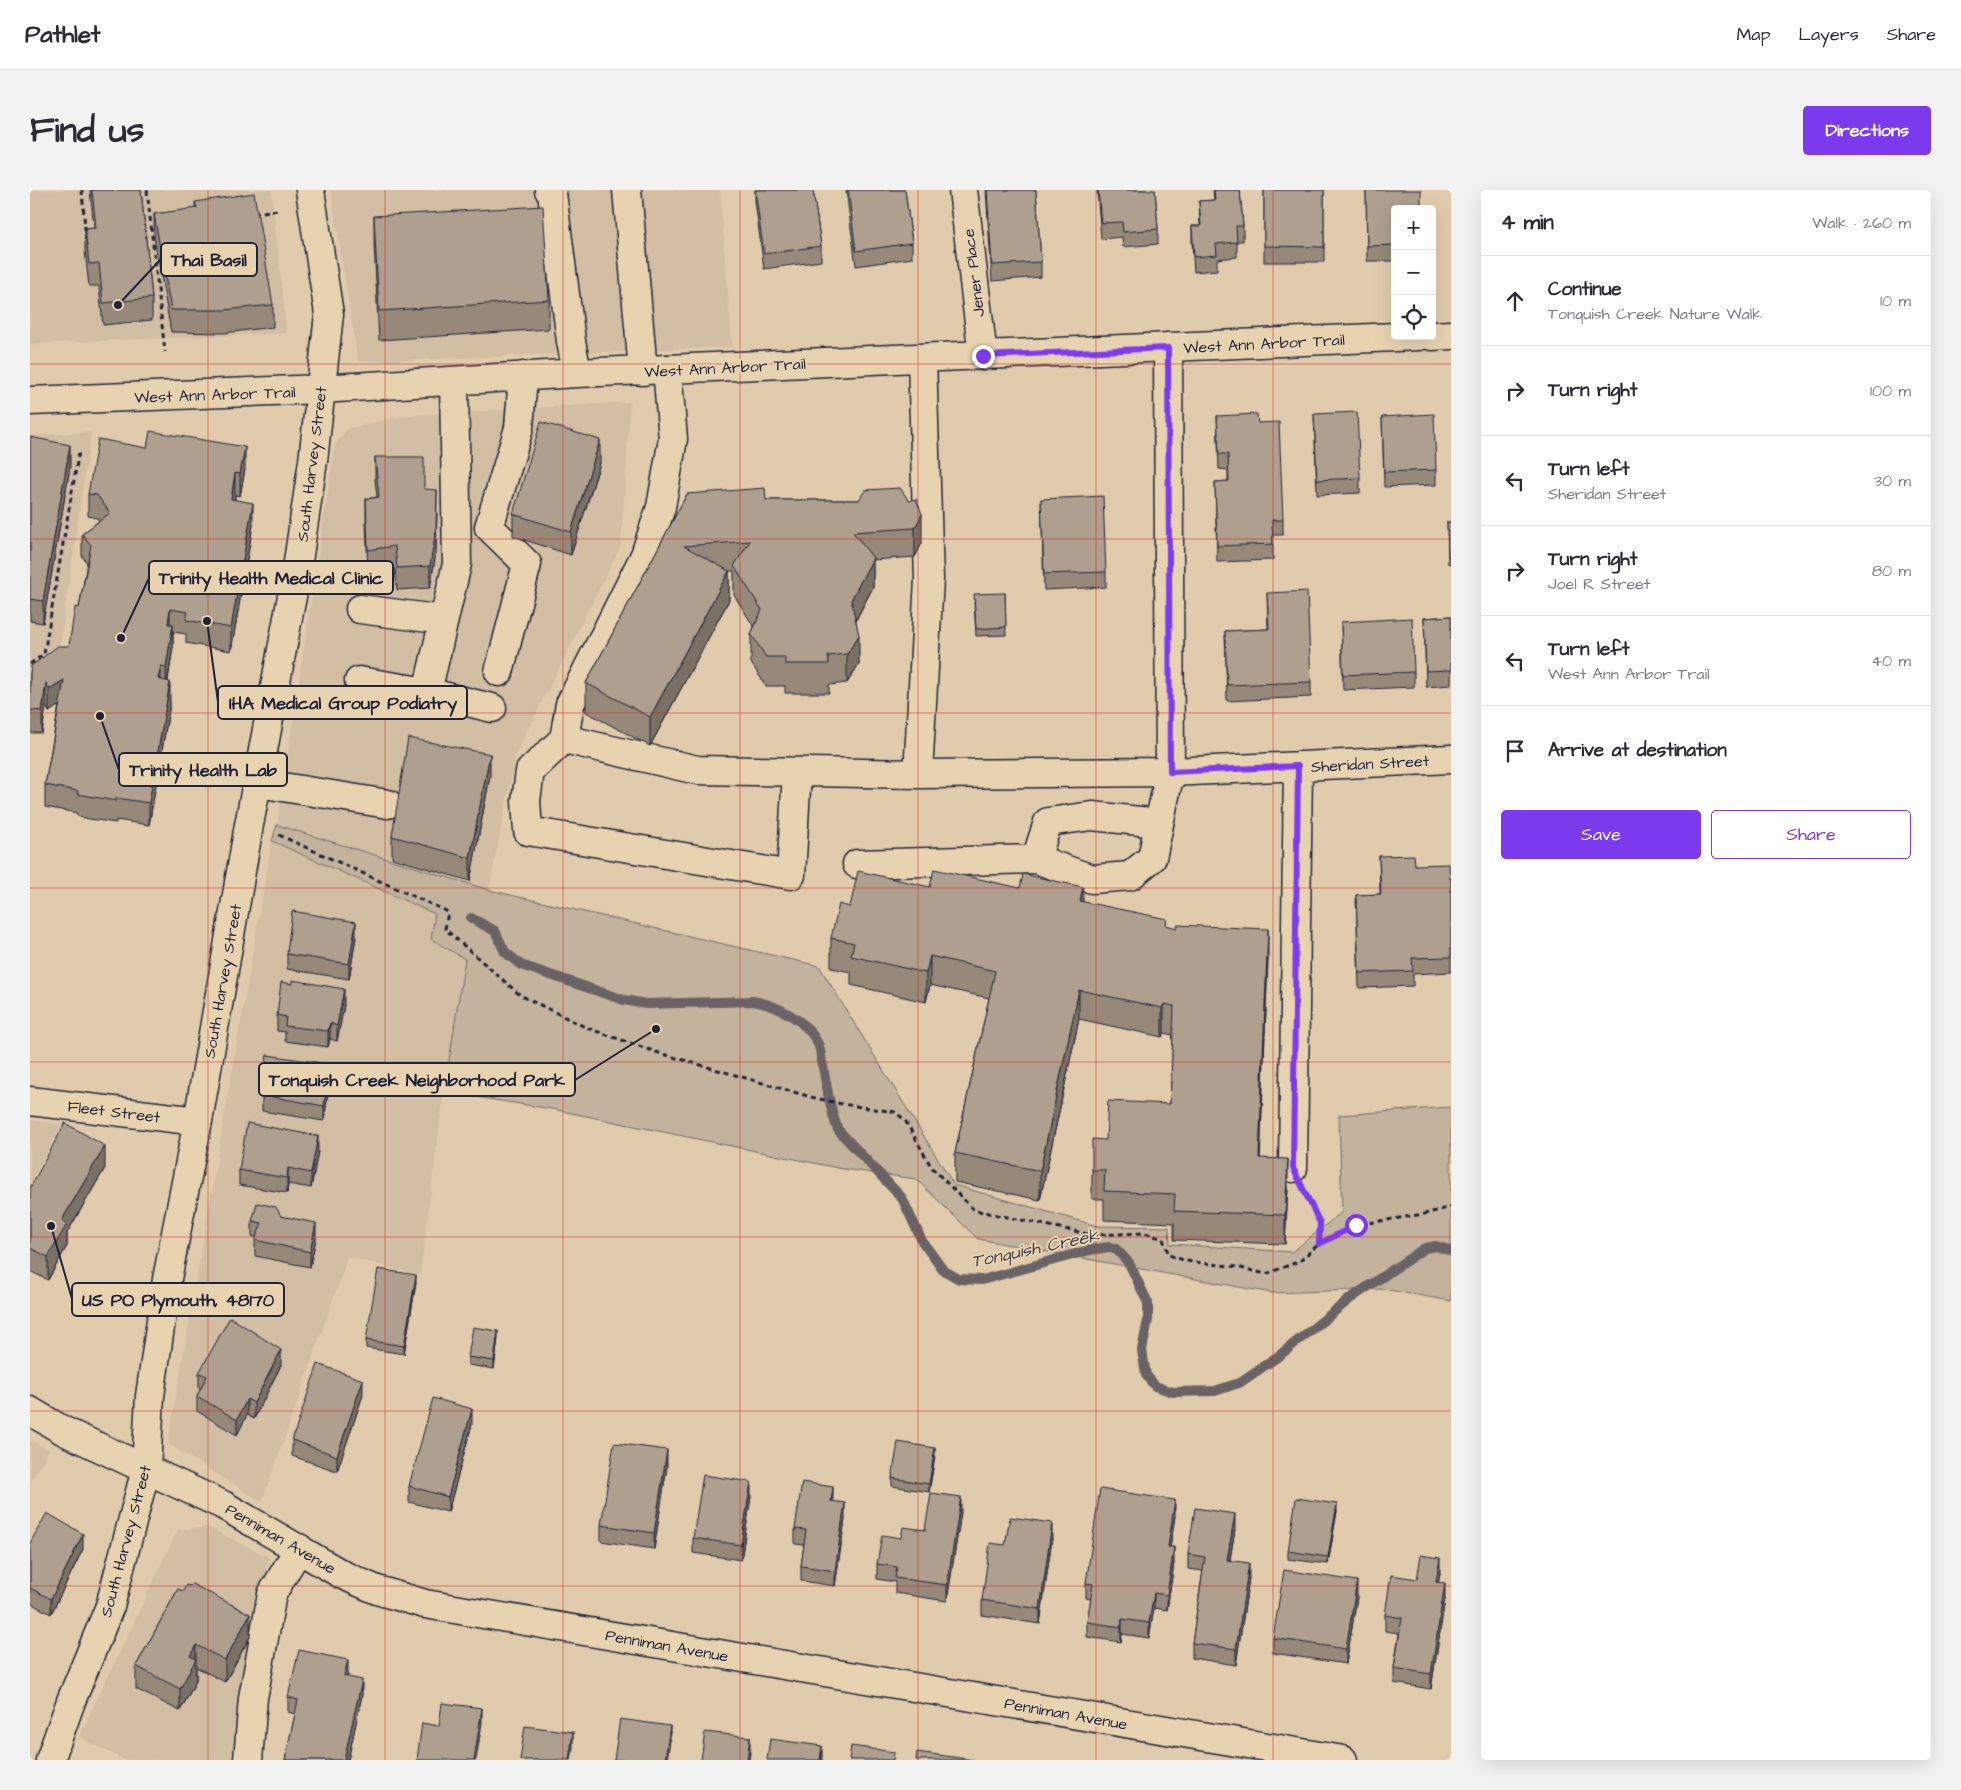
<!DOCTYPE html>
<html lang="en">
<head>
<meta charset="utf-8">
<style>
  :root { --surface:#fff; --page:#f2f2f3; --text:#2b2b33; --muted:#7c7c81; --line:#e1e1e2; --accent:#7c3aed }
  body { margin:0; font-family:"Architects Daughter",sans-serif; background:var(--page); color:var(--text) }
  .controls { position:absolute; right:15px; top:15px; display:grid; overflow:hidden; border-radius:5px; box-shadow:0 5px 20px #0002 }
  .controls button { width:45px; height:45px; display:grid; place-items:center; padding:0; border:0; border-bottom:1px solid var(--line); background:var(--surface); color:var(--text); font:25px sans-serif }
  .stop { position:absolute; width:15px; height:15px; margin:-11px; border:4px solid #7c3aed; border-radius:50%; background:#fff }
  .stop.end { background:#7c3aed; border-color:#fff; box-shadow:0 1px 5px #0008 }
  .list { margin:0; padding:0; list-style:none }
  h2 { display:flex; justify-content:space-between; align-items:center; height:65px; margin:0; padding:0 20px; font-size:21px }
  h2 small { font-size:16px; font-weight:400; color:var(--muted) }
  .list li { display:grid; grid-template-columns:32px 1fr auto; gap:15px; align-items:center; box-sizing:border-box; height:90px; padding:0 20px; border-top:1px solid var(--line) }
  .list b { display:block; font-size:19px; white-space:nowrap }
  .list p { margin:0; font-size:16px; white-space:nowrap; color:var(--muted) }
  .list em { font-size:16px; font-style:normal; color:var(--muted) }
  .actions { display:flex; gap:10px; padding:15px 20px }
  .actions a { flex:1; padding:11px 0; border:1px solid var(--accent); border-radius:5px; text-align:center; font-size:18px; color:var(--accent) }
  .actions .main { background:var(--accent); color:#fff }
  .icon { flex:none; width:28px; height:28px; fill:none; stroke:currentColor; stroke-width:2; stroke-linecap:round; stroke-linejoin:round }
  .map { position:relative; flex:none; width:1421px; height:1570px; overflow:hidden; border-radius:5px }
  header { display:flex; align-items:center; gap:30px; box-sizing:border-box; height:70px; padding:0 25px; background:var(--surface); border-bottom:1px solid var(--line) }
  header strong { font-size:24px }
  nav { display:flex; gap:28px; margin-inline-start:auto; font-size:18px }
  .intro { display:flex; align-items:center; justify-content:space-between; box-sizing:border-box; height:120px; padding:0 30px }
  h1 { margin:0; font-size:35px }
  .button { padding:12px 22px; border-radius:5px; background:var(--accent); color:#fff; font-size:18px; font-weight:700 }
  main { display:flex; gap:30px; padding:0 30px }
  aside { flex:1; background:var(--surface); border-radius:5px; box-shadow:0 5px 20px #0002 }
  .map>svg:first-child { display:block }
</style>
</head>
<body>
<header>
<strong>Pathlet</strong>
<nav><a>Map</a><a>Layers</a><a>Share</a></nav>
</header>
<div class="intro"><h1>Find us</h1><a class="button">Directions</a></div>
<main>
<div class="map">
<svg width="1421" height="1570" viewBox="0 0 1421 1570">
  <rect width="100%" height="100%" fill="#e0ccac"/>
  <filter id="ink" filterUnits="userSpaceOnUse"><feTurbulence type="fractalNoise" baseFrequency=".02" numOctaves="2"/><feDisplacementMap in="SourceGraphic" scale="10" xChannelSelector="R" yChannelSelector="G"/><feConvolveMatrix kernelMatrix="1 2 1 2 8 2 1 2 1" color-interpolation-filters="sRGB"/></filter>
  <g filter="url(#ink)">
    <path fill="#d1bea3" d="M0,0H241L257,143L0,154Z
      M301,0H690L702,157L328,172Z
      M600,212L591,356L486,563L459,700L247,635L305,255L317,239L371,226Z
      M61,242L28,467L0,486V246Z
      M242,651L406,724L401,749L435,769L414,902L390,1085L318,1067L232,1312L138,1254Z
      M0,930L32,934L0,993Z
      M0,1250L19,1260L0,1293Z
      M177,1337L239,1367L208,1570H94L49,1547L148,1340Z"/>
    <path fill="#c4b39c" stroke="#736a6c" d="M247,635L459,700L789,776L924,995L1067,1036L1139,1037L1140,1054L1262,1062L1312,1022L1309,925L1421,917V1111L1353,1099L1242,1103L948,1049L886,989L813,979L522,919L414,902L435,769L401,749L405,724L242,651Z"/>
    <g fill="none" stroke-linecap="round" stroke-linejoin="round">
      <path stroke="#6b6366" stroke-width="10" d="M441,728L465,741L475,762L491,775L594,810L616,814L723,811C747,815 777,830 788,854C791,860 791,870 793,877C797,898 800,920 808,940L872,1008L892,1051L913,1080L929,1089L952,1090L1060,1060L1079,1057L1086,1059L1099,1073L1118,1113V1130L1112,1160L1116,1185L1125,1196L1143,1202L1185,1201L1209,1193L1250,1165L1321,1108L1395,1058L1406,1056L1421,1061"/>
      <defs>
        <path id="minor" d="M519,0L522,3L541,151L547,183
          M597,0L613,181
          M933,0L953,166
          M1402,146L1421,145
          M637,179L643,249L631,317L615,365L540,514L534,549L667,580L888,584L1140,582L1421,569
          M0,211L291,199L547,183L1389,146
          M330,419L414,430
          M469,482L497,374L459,337L489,238L493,186
          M329,491L397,502L462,518
          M397,502L427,374L424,191
          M534,549L500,581L496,611L498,641L761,685L767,582
          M888,584L899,389L892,168
          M228,593L358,614
          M1006,669L1018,632L1062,626L1129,633
          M827,674L1006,669L1062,689L1100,686L1122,668L1140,582L1138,157
          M0,911L168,931
          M1263,978L1268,576
          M0,1221L34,1241L193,1315L313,1385L347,1400L395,1414L1313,1570
          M20,1570L41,1511L80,1416L116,1279L120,1206L137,1089L168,931L219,635L266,385L283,271L299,124L280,0
          M218,1570L223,1508L242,1404L269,1358"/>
      </defs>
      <use href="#minor" stroke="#22223b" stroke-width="31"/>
      <path stroke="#22223b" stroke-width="3" stroke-dasharray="5 4" stroke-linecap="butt" d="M52,0L56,52
        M117,0L135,162
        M224,23L249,20
        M0,474L14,464L49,261
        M249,645L418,722L415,739L490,805L557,838L626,862L781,907L812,914L865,922L875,930L902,978L944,1020L1063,1045L1115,1043L1133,1049L1139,1065L1156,1071L1207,1077L1236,1084L1270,1071L1289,1054L1326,1035L1394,1024L1421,1017
        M1276,1005L1290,1033L1289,1054"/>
      <use href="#minor" stroke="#e8d3b1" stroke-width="28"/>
    </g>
    <path fill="#96897a" stroke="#22223b" d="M60,0H111L122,108V130L73,135L69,96H59L55,61V39L64,38Z
      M725,0H783L791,56V71L734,79L725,11Z
      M816,0H875L882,53V68L826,76Z
      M956,0H1006L1011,72V87L962,91Z
      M1067,0H1125L1128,39V54L1093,57L1092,47L1071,49Z
      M1183,0H1210L1213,36V51H1207V67L1187,69V80L1164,82L1162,52V36H1170L1169,11L1184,10Z
      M1234,0H1294V72H1234Z
      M1336,0L1365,19V71H1337Z
      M165,12L243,115V137L194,143L141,142L124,47V24L165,19Z
      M344,26L519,110V139L349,150L344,55Z
      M1284,224L1330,288V303L1287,305Z
      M1187,226L1228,233L1253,330V345H1243V370L1187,372L1185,292L1198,291V280L1189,279Z
      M1352,227L1406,280V295L1354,297Z
      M0,247L40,277L13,433L0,431Z
      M345,267L394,299L407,322L406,362L400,398L367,400L365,379L338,382L336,332V309L347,307L345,289Z
      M570,273L541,365L483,346V324Z
      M215,279L210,306L205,305V309L223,335L201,461L156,453V444L143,442V457L138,491L140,514L119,635L86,630V633L53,628L47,626V623L15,617V595L29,515L19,522L16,516L12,543H0V483L39,456L49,418L57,373L52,366V344L69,331L67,328L58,326V304Z
      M870,298L892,353L885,367L843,370V397L826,430L829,474L817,493L799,495V503H755V496H736L721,473V444L724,437L704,405V381H699V410L620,556L556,522V493L657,304L736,310H829Z
      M1011,309L1076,382V397L1014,400Z
      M1417,332H1421V373L1418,374Z
      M975,403L976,445L946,446L944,412Z
      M1237,403L1281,492V507L1197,511L1195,441L1238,439Z
      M1421,426V495L1396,497L1394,428Z
      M1311,432L1384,482V497L1313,500Z
      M460,586L440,691L362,668V646Z
      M1349,666L1385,675L1421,689V782L1383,784V796L1329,798L1326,705L1350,704Z
      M900,697L1053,712L1137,736L1238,768L1230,968L1258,998L1255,1054L1144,1050V1033L1074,1030V1009H1062V980L1076,950L1140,914L1143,845L1134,843L1132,847L1049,829L1010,1010L925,992V963L959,808L900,795L896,812L821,795V782L801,778V748L820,717Z
      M326,747L319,789L257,779V764Z
      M314,815L307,851L300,849L298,857L255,851V842L247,841V825Z
      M300,890L294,931L232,921V905Z
      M288,961L281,998L258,994L257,1003L209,995V980Z
      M75,978L37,1043V1056L18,1090L0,1081V998Z
      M251,1026L286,1048L280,1077L225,1066V1050L227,1047L222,1046V1031Z
      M386,1093L374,1164L336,1158V1150Z
      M468,1148L464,1179L438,1175V1167Z
      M251,1175L224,1229L217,1225L207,1245L167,1221V1206L171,1199L169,1198V1183Z
      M333,1205L307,1281L262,1266V1250Z
      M442,1234L418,1322L379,1312V1296Z
      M905,1266L899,1302L862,1296V1288Z
      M637,1276L624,1359L571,1351V1335Z
      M721,1307L711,1370L663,1363V1348Z
      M803,1311L815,1329L805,1396L771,1391V1376L774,1355L765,1354V1339Z
      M1307,1321L1298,1374L1258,1369V1361Z
      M931,1322L917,1411L865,1403V1392L847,1389V1374L871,1348L895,1340Z
      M1145,1326L1140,1357L1144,1373L1137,1420L1124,1418L1119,1448L1092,1444L1091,1452L1057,1447V1432L1061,1409L1056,1408V1393Z
      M1205,1339L1200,1370L1219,1388L1206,1475L1162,1468V1453L1173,1381L1158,1379V1364Z
      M1022,1348L1010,1434L952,1425V1410L975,1355Z
      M0,1353L53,1359L21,1424L0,1413Z
      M1410,1383L1408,1393L1415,1409L1401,1499L1364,1493V1478L1369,1443L1355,1441V1425L1387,1389Z
      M148,1399L220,1447L195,1492L166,1477V1491L150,1521L106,1499V1476Z
      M1327,1407L1316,1474L1243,1463V1448Z
      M318,1485L317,1487L332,1505L318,1570H255L265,1524L258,1522V1507Z"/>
    <path fill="#7a6f63" stroke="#22223b" d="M570,250V273L541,365V342Z
      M40,255V277L13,433V411Z
      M215,257V279L210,306V284Z
      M205,283V305L201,331V309Z
      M407,300L406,362L400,398V376Z
      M223,313V335L201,461V438Z
      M892,324V353L885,367V338Z
      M843,368V397L821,439V410Z
      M699,381V410L620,556V527Z
      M140,419V441L138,434Z
      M143,434V457L136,500V477Z
      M829,445V474L817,493V464Z
      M131,476V499L128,489Z
      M34,490V512L19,522V499Z
      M140,492V514L119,635V613Z
      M16,493V516L12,543V521Z
      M460,564V586L440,691V668Z
      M1053,697V726L1050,711Z
      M326,732V747L319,789V774Z
      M1238,739V768L1229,997V968Z
      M900,766V795L896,812V783Z
      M314,799V815L307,851V836Z
      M1049,800V829L1010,1010V981Z
      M1134,814V843L1132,847V818Z
      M300,833V849L298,857V841Z
      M300,874V890L294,931V916Z
      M288,946V961L281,998V983Z
      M75,956V978L37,1043V1056L18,1090V1067L32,1030Z
      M1258,969V998L1255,1054V1025Z
      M258,978V994L257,1003V988Z
      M286,1033V1048L280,1077V1062Z
      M386,1085V1093L374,1164V1156Z
      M468,1141V1148L464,1179V1171Z
      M251,1160V1175L224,1229V1213Z
      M333,1190V1205L307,1281V1266Z
      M217,1209V1225L207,1245V1230Z
      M442,1219V1234L418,1322V1307Z
      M905,1258V1266L899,1302V1294Z
      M637,1260V1276L624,1359V1343Z
      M721,1292V1307L711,1370V1355Z
      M803,1297V1312L801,1311Z
      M931,1307V1322L917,1411V1395Z
      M1145,1310V1326L1138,1372V1357Z
      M815,1313V1329L805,1396V1381Z
      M1307,1314V1321L1298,1374V1367Z
      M1205,1324V1339L1197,1385V1370Z
      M1022,1333V1348L1010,1434V1419Z
      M53,1344V1359L21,1424V1409Z
      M1144,1357V1373L1137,1420V1405Z
      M1410,1368V1383L1406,1408V1392Z
      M1219,1373V1388L1206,1475V1459Z
      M1327,1391V1407L1316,1474V1459Z
      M1415,1393V1409L1401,1499V1484Z
      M1124,1403V1418L1119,1448V1433Z
      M220,1424V1447L195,1492V1470Z
      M1092,1429V1444L1091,1452V1437Z
      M166,1455V1491L150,1521V1499L160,1466Z
      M318,1470V1485L314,1501V1486Z
      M332,1490V1505L318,1570H314Z
      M452,1518V1533L446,1570H444Z
      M640,1536V1551L637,1570H635Z
      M543,1542V1558L541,1570H539Z
      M720,1547V1563L719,1570H717Z
      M792,1556V1570H790Z"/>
    <path fill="#ae9f8e" stroke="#22223b" d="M62,0H111L122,108L73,113L69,73L59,74L55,39L66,38Z
      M725,0H783L791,56L734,64Z
      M818,0H875L882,53L826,61Z
      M957,0H1006L1011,72L962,75Z
      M1068,0H1125L1128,39L1093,42L1092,32L1071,33Z
      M1184,0H1210L1213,36H1206L1207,52L1186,54L1187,65L1164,67L1162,36H1171L1169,11L1185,10Z
      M1234,0H1294V57L1234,56Z
      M1336,0H1391V19H1365V55L1337,56Z
      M224,3L243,115L194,120H141L124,24L167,18L165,12Z
      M513,16L519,110L349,121L344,26Z
      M1327,222L1330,288L1287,290L1284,224Z
      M1227,224L1228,233L1249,232L1253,330H1242L1243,354L1187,356L1185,292L1199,291L1198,264H1189L1187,226Z
      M1404,224L1406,280L1354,282L1352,227Z
      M511,232L570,250L541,342L483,324Z
      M120,241L215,257L210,284L205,283L201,309L223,313L201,438L156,430L158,422L140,419L138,434H143L136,477L131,476L128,489L140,492L119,613L86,608V611L53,605L47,604L48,601L15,595L34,490L19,499L16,493L12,521L0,520V483L1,476L28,456H39L45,417L49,418L61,355L52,344L80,323L67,305L58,304L68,249L117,258Z
      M0,247L40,255L13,411L0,409Z
      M345,267H394V299L407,300L406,340L400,376L367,378L365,356L338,360L336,309L349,307Z
      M735,298L736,310H829L835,300L870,298L879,311L886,309L892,324L885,338L823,342L843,368L821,410L829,445L817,464L798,466L799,474H755V467H736L721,444L732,420L704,376L720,351L654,356L699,381L620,527L556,493L657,304Z
      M1073,306L1076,382L1014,384L1011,309Z
      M1417,332H1421V366H1418Z
      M1277,401L1281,492L1197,495L1195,441L1239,439L1237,403Z
      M975,403L976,437L946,439L944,404Z
      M1421,426V480L1396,481L1394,428Z
      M1382,428L1384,482L1313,485L1311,432Z
      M378,548L460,564L440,668L362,646Z
      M1384,665L1385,675L1419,674L1420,689H1421V767L1382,768L1383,781L1329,783L1326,705L1351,704L1349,666Z
      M904,679L990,698L993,684L1053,697L1050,711L1137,729L1136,735L1147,738V735L1238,739L1229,968L1258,969L1255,1025L1144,1021L1145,1004L1074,1001L1075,980H1062V949L1076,950L1078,911L1140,914L1144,816L1134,814L1132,818L1049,800L1010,981L925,963L965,781L900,766L896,783L821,766L824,753L801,748L809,714L820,717L828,681L900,697Z
      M262,721L326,732L319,774L257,764Z
      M262,790L314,799L307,836L300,833L298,841L255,836L256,827L247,825L251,792L262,794Z
      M237,865L300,874L294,916L232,905Z
      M35,933L75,956L32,1030L37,1034L18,1067L0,1058V998Z
      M217,933L288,946L281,983L258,978L257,988L209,980Z
      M227,1013L246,1017L251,1026L286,1033L280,1062L225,1050L232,1033L222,1031Z
      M348,1079L386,1085L374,1156L336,1150Z
      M200,1127L251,1160L224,1213L217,1209L207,1230L167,1206L177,1186L169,1183Z
      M443,1137L468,1141L464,1171L438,1167Z
      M288,1174L333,1190L307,1266L262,1250Z
      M403,1208L442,1219L418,1307L379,1296Z
      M868,1252L905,1258L899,1294L862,1288Z
      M584,1253L637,1260L624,1343L571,1335Z
      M673,1285L721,1292L711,1355L663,1348Z
      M772,1292L803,1297L801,1311L815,1313L805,1381L771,1376L776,1340L765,1339Z
      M1070,1299L1145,1310L1138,1357H1144L1137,1405L1124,1403L1119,1433L1092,1429L1091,1437L1057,1432L1063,1394L1056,1393Z
      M901,1303L931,1307L917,1395L865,1388L867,1377L847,1374L852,1345L871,1348L873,1337L895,1340Z
      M1266,1308L1307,1314L1298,1367L1258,1361Z
      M1165,1318L1205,1324L1197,1370L1219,1373L1206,1459L1162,1453L1175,1367L1158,1364Z
      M17,1323L53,1344L21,1409L0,1398V1353Z
      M980,1327L1022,1333L1010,1419L952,1410L960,1353L975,1355Z
      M1391,1365L1410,1368L1406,1392L1415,1393L1401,1484L1364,1478L1372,1428L1355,1425L1361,1385L1387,1389Z
      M1254,1380L1327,1391L1316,1459L1243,1448Z
      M162,1394L220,1424L195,1470L166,1455L160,1466L166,1469L150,1499L106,1476L148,1399L153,1401L156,1395L160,1396Z
      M269,1460L318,1470L314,1486L332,1490L314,1570H255L268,1510L258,1507Z
      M412,1513L452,1518L444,1570H387L392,1533L409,1536Z
      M590,1529L640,1536L635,1570H584Z
      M495,1536L543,1542L539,1570H490Z
      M675,1542L720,1547L717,1570H671Z
      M740,1549L792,1556L790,1570H737Z
      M821,1556L864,1562L863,1570H819Z
      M887,1562L944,1570H886Z"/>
  </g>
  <g fill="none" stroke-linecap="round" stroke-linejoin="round" filter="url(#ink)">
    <path stroke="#7c3aed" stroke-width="6" d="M953,166L1138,158L1140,582L1268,576L1263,978L1290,1033L1289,1054L1326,1035"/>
  </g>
  <path fill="none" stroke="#d62828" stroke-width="1" stroke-opacity="0.55" d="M178,0V1570M355,0V1570M533,0V1570M710,0V1570M888,0V1570M1066,0V1570M1243,0V1570M0,174H1421M0,349H1421M0,523H1421M0,698H1421M0,872H1421M0,1047H1421M0,1221H1421M0,1396H1421"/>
  <g text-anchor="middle" stroke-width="4" stroke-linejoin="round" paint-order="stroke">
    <g font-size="16" fill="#22223b" stroke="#e8d3b1">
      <text transform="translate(943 83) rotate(-97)" y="6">Jener Place</text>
      <text transform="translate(1234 153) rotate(-3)" y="6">West Ann Arbor Trail</text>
      <text transform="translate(695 177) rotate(-3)" y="6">West Ann Arbor Trail</text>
      <text transform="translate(185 204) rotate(-2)" y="6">West Ann Arbor Trail</text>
      <text transform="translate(281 274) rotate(-83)" y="6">South Harvey Street</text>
      <text transform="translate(1340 573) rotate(-3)" y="6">Sheridan Street</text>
      <text transform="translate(192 791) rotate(-80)" y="6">South Harvey Street</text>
      <text transform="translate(84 921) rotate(7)" y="6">Fleet Street</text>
      <text transform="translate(251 1348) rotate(30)" y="6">Penniman Avenue</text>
      <text transform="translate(95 1351) rotate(-75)" y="6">South Harvey Street</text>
      <text transform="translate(637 1455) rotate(10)" y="6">Penniman Avenue</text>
      <text transform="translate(1036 1523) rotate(10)" y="6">Penniman Avenue</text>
    </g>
    <g font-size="18" font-style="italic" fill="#464251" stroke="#e8d3b1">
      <text transform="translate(1005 1058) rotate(-12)" y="6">Tonquish Creek</text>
    </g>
  </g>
  <path fill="none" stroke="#22223b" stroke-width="2" d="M88 115L131 69M91 448L119 388M177 431L188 512M70 526L89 580M626 839L545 890M21 1036L42 1109"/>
  <g fill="#22223b" stroke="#e8d3b1" stroke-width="2">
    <circle cx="88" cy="115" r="5"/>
    <circle cx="91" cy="448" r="5"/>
    <circle cx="177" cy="431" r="5"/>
    <circle cx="70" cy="526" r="5"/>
    <circle cx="626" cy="839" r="5"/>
    <circle cx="21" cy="1036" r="5"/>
  </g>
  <g fill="#e8d3b1" stroke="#22223b" stroke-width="2">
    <rect x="131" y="53" width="96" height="33" rx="5"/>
    <rect x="119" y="371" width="244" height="33" rx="5"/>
    <rect x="188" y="496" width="249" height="33" rx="5"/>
    <rect x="89" y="563" width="168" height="33" rx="5"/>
    <rect x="229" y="873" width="316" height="33" rx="5"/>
    <rect x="42" y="1093" width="212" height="33" rx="5"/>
  </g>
  <g font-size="18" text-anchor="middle" font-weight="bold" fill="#22223b">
    <text x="179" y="76">Thai Basil</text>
    <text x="241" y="394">Trinity Health Medical Clinic</text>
    <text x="313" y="519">IHA Medical Group Podiatry</text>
    <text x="173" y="586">Trinity Health Lab</text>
    <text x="387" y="896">Tonquish Creek Neighborhood Park</text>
    <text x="148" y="1116">US PO Plymouth, 48170</text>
  </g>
</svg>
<div class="controls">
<button>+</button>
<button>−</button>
<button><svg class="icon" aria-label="locate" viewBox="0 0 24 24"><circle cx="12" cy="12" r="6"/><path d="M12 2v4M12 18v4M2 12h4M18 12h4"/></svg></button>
</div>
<div class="stop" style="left:1326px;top:1035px"></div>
<div class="stop end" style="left:953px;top:166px"></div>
</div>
<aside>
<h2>4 min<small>Walk · 260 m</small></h2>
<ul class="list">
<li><svg class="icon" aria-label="ahead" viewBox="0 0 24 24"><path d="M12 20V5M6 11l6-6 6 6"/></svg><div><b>Continue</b><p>Tonquish Creek Nature Walk</p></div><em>10 m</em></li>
<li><svg class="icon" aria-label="right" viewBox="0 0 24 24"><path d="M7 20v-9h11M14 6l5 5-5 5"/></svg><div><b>Turn right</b></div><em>100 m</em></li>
<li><svg class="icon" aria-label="left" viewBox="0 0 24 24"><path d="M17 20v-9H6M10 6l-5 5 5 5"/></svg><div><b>Turn left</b><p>Sheridan Street</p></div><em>30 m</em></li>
<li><svg class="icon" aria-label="right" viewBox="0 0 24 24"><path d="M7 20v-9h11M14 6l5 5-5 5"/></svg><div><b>Turn right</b><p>Joel R Street</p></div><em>80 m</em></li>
<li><svg class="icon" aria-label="left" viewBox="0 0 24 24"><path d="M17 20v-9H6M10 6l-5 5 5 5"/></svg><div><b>Turn left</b><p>West Ann Arbor Trail</p></div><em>40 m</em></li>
<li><svg class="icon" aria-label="arrive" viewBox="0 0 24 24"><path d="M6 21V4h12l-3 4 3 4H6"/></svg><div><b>Arrive at destination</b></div></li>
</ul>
<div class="actions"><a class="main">Save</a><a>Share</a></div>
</aside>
</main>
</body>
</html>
